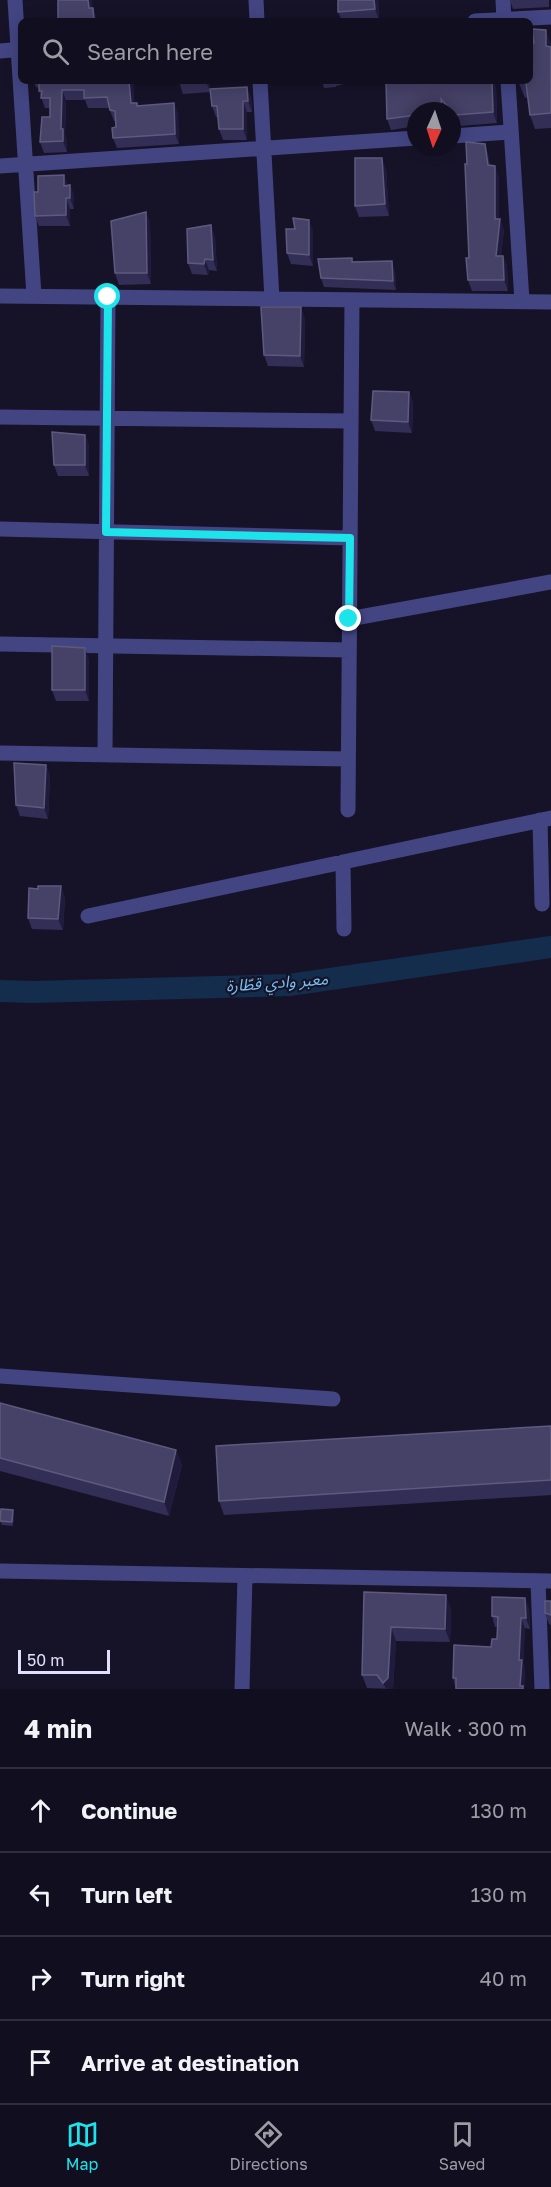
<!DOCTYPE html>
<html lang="en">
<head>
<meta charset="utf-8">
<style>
  :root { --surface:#100e1f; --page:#191728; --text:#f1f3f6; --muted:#9c9ca4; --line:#302e3d; --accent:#1de4ea }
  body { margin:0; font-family:"Golos Text","Noto Sans Arabic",sans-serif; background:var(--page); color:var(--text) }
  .compass { position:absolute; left:407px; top:102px; width:54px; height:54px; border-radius:50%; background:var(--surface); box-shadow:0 3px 15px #0003; rotate:183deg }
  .scale { position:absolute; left:18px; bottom:15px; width:92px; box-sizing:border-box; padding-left:6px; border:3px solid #e0dffc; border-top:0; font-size:16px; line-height:21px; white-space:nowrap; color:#e0dffc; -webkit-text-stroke:4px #161329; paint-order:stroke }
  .stop { position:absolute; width:18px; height:18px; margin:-14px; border:4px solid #1de4ea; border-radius:50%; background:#fff }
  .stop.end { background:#1de4ea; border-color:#fff; box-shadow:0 2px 6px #0008 }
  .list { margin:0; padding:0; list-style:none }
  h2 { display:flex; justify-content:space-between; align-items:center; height:78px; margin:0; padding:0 24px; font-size:26px }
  h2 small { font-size:20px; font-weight:400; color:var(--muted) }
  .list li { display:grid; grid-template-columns:39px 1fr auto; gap:18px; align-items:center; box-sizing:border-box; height:84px; padding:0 24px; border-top:2px solid var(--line) }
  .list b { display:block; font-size:22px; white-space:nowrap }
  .list em { font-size:20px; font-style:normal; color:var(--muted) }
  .icon { flex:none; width:33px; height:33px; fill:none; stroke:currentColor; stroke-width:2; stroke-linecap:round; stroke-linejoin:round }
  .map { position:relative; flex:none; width:551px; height:1689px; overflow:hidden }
  .search { position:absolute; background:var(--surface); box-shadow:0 3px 15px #0003; left:18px; right:18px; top:18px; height:66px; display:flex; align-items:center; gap:15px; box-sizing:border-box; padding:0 21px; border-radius:9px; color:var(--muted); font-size:22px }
  .sheet { height:414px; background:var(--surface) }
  nav { display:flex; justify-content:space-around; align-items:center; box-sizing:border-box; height:84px; border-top:2px solid var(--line); background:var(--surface); font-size:16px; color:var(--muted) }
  nav a { display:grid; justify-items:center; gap:3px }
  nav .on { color:var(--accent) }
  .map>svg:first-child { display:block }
</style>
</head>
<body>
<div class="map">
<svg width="551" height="1689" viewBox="0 0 551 1689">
  <rect width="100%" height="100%" fill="#161329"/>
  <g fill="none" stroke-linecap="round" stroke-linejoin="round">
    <path stroke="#142d4c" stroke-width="22" d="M0,991L33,992L289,985L551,947"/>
    <path stroke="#434583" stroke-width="15" d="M15,0L34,296
      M256,0L257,21
      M503,0L504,21
      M475,21L551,17
      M0,51L21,49
      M260,81L272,299
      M508,81L522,301
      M452,136L510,132
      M0,166L416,138
      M0,296L551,302
      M0,417L351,421
      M0,529L350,538
      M349,619L551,582
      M0,644L349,650
      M0,753L348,759
      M105,755L108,297
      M348,810L352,300
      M540,820L542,904
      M343,862L344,929
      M88,916L551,818
      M0,1376L333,1399
      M0,1571L551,1581
      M538,1581L542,1689
      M242,1689L245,1576"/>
  </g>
  <path fill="#332e55" d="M378,0L379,20L342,21L338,12Z
    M510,0H549V7L513,9Z
    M551,43V128L535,129L530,115L528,97L525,98L519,83Z
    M33,81H133L134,103H137L139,106L174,103L178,114L179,144L117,148L113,138L116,127V121H114L109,108H88L85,100H66L65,134L67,140V152L44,153L40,142L50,117V108H45L39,91V88L36,87Z
    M210,81V92L183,94L179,82Z
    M320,81H344V84L336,86V87L324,88L323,84H321Z
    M386,81L496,87L497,123L459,126L452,118V111H446L445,110L416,111V126L391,130L387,119Z
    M247,87L251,99L252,112H247V140H223L219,129L218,117H216L212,106Z
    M485,144L488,155L490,166L499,177V219L504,229L501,256H503L507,266L508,291H472L468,280L469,258L467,164Z
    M386,169L389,216L359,217L355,206Z
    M68,185H70L74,196V209H70V226H39L35,216L38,192Z
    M146,212L150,223L151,284L119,285L115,273Z
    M313,231V266L291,264L287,253Z
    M215,237L217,271L209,270L208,275L192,274L188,263Z
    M352,258L353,262L395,271L396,290L324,287L321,278Z
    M305,318L304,367L268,366L264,355Z
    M409,392L413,403L412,433L375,431L371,420Z
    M85,435L89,446V476H58L54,465Z
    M89,659V701H56L52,690Z
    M46,765L50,776L48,819L20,816L16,805Z
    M65,897L63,930L32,929L28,918Z
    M0,1403L176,1450L182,1465L169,1516L0,1471Z
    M551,1426V1495L224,1515L219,1501Z
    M14,1514L13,1526L2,1525L0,1521Z
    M364,1592L451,1609L450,1642L396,1641L393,1689L367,1688L362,1675Z
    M525,1598L529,1609L530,1629L525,1628L523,1663L525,1670L524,1689H456L453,1678L491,1647L497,1639L498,1627H495L492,1616Z
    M551,1601V1625L549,1624L545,1613Z"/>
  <path fill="#201b3c" d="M88,0H92L93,19L89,8Z
    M374,0H378L379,20L375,9Z
    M93,8L97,19V21H94Z
    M546,30L551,43V59L546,46Z
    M129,81H133L135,113L131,103Z
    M206,81H210V92Z
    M492,81H494L496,87L497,123L493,112Z
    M247,87L251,99L252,112L248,101Z
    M62,90L66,100L65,134L67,140V152L63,141L61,129Z
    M441,99L445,110V111H442Z
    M243,101L247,112V140L243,129Z
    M174,103L178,114L179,144L175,134Z
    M485,144L488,155L491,176L488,165Z
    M382,158L386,169L389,216L385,204Z
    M495,166L499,177V228L500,219L504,229L500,267L496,256Z
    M64,175L68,186H64Z
    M70,185L74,196V209L70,198Z
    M66,198L70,209V226L66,215Z
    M146,212L150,223L151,284L147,273Z
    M309,220L313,231V266L309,255Z
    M211,225L215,237L217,271L213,260Z
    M503,256L507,266L508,291L504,280Z
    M205,259L209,270L208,275L204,264Z
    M392,261L395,271L396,290L393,281Z
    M301,307L305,318L304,367L300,356Z
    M409,392L413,403L412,433L408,422Z
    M85,435L89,446V476L85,465Z
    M85,648L89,659V701L85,690Z
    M46,765L50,776L48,819L44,808Z
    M61,886L65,897L63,930L58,919Z
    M176,1450L182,1465L169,1516L164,1502Z
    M13,1510L14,1514L13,1526L12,1522Z
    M446,1595L451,1609L450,1642L445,1629Z
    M525,1598L529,1609L530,1629L526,1618Z
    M521,1618L525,1628L523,1663L525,1670L524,1689H521L520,1686L519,1660Z
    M391,1627L396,1641L393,1689H386L383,1683Z"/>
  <path fill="#464167" stroke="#5e5a7e" stroke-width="1.5" d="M58,0H88L89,8H93L94,21H58Z
    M338,0H374L375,9L338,12Z
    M532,29L546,30V46L551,47V113L530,115L526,83H519V81H530V44L534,43Z
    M39,81H129L131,103H137V106L174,103L175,134L113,138L112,128L116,127L115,111L110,110L107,97L84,98V90H62L61,129H63V141L40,142L42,117H50V98H41L42,91H39Z
    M179,81H204L179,82Z
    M386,81H492L493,112L455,115L441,99L442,111H416V115L387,119Z
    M247,87L248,101H243V129H219L217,106H212L210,89Z
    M466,142L485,144L488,165L495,166V219H500L496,256H503L504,280H468L466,258H469L465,164H467Z
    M355,158H382L385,204L355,206Z
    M64,175V186L70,185V198H66V215L35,216L34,192H38V176Z
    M146,212L147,273H115L111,221Z
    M293,218L309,220V255L287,253L286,229H295Z
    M211,225L213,260L205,259L204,264L188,263L187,229Z
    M352,258V262L392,261L393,281L321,278L318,259Z
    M261,307H301L300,356L264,355Z
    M373,391L409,392L408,422L371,420Z
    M52,432L85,435V465H54Z
    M52,646L85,648V690H52Z
    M14,763L46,765L44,808L16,805Z
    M38,886H61L58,919L28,918L29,888L38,889Z
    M0,1403L176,1450L164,1502L0,1458Z
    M551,1426V1480L219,1501L216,1446Z
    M1,1509L13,1510L12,1522L0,1521Z
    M364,1592L446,1595L445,1629L391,1627L388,1678L383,1683L377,1675H362Z
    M492,1597L525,1598L526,1618H521L519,1660H522L520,1686H523V1689H456V1678H453L454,1645L491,1647L492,1639H497L498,1617L492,1616Z
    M545,1601H551V1615L545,1613Z"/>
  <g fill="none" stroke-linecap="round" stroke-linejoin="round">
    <path stroke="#1de4ea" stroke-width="8" d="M108,297L106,532L350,538L349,619"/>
  </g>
  <g text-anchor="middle" stroke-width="4.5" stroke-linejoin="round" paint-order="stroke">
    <g font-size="16" font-style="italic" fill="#76c2f2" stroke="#161329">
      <text transform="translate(277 982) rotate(-4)" y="6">معبر وادي قطّارة</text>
    </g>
  </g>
</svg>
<svg class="compass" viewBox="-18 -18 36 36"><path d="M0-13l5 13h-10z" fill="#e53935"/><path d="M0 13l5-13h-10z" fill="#9c9ca4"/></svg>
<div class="scale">50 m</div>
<div class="stop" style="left:108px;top:297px"></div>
<div class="stop end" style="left:349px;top:619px"></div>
<div class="search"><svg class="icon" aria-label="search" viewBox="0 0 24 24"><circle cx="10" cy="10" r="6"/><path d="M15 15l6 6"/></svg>Search here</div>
</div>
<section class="sheet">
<h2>4 min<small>Walk · 300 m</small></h2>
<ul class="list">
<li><svg class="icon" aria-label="ahead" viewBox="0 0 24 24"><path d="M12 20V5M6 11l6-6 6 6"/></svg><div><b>Continue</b></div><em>130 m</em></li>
<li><svg class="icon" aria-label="left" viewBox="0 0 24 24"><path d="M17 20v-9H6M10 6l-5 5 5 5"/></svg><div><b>Turn left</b></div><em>130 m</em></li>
<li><svg class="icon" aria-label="right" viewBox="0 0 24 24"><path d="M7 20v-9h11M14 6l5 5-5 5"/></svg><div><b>Turn right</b></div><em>40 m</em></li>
<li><svg class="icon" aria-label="arrive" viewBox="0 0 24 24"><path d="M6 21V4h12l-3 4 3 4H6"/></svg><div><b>Arrive at destination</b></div></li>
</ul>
</section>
<nav>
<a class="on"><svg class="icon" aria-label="map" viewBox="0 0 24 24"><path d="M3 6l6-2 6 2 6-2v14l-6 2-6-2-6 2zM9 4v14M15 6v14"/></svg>Map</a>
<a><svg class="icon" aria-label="directions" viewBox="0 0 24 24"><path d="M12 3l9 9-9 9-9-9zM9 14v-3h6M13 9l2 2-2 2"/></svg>Directions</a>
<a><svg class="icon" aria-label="saved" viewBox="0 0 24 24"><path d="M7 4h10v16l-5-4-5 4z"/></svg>Saved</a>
</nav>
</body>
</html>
